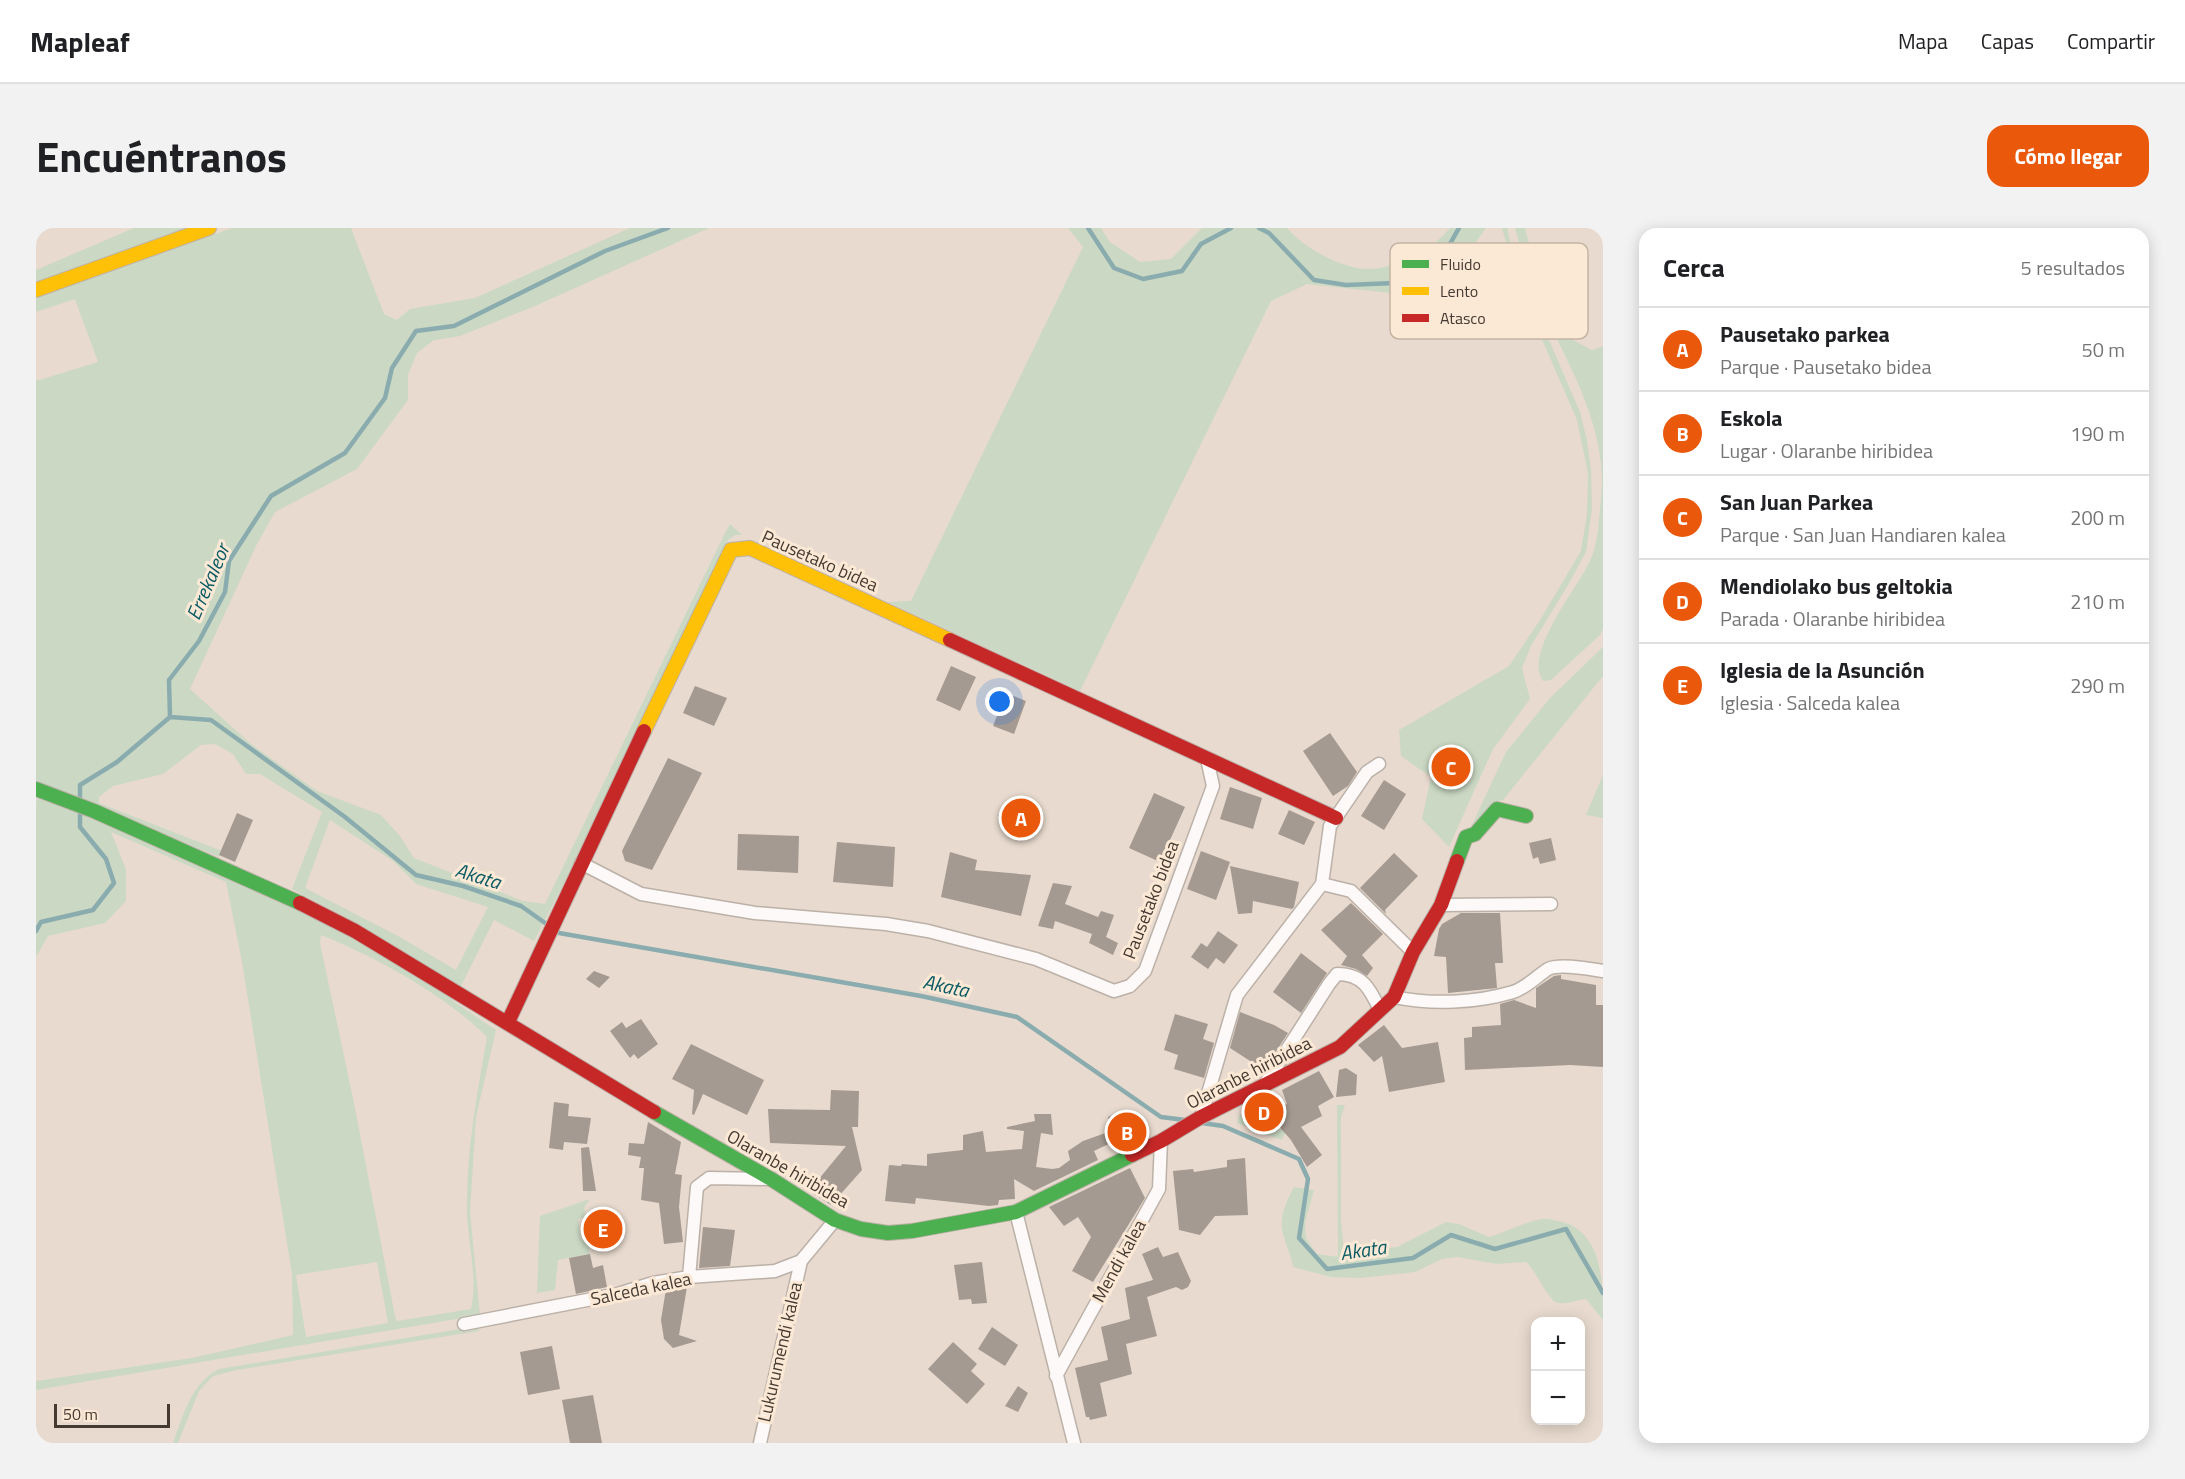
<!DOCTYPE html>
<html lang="es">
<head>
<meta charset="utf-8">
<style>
  :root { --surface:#fff; --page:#f2f2f2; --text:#202124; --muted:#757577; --line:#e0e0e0; --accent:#ea580c }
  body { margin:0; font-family:"Titillium Web",sans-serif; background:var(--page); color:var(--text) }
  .controls { position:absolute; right:18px; bottom:18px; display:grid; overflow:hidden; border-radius:12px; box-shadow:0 3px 15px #0003 }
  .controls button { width:54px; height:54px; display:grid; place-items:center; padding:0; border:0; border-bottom:2px solid var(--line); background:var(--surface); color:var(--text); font:30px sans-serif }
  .scale { position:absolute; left:18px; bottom:15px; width:116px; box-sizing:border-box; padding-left:6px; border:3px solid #443a31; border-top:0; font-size:16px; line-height:21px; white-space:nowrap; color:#443a31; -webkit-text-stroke:4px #fbe8d5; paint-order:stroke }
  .you { position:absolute; left:964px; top:474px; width:21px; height:21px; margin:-15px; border:4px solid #fff; border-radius:50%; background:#1a73e8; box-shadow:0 0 0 9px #1a73e833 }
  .badge { display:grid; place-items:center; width:39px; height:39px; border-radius:50%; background:var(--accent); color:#fff; font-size:20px; font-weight:700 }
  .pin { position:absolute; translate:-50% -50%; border:3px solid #fff; box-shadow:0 2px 6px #0006 }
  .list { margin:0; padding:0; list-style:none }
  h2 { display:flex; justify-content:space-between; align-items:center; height:78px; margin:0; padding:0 24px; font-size:26px }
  h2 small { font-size:20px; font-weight:400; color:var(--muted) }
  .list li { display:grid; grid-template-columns:39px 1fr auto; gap:18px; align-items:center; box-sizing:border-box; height:84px; padding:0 24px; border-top:2px solid var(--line) }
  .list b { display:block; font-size:22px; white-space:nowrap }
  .list p { margin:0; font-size:20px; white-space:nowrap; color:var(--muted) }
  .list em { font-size:20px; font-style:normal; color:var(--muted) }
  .map { position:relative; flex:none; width:1567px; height:1215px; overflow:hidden; border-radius:18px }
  header { display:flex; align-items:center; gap:36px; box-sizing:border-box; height:84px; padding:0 30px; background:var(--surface); border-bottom:2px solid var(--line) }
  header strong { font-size:28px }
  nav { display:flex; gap:33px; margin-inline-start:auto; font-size:21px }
  .intro { display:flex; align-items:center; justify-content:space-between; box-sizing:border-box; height:144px; padding:0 36px }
  h1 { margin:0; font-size:42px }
  .button { padding:15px 27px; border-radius:18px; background:var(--accent); color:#fff; font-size:21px; font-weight:700 }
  main { display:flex; gap:36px; padding:0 36px }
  aside { flex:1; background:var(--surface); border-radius:18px; box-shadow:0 3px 15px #0003 }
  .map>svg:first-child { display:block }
</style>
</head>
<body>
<header>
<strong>Mapleaf</strong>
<nav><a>Mapa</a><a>Capas</a><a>Compartir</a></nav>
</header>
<div class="intro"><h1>Encuéntranos</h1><a class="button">Cómo llegar</a></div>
<main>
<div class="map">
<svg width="1567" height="1215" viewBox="0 0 1567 1215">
  <rect width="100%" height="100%" fill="#e8dace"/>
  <path fill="#cbd9c4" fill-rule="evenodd" d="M98,0H157L0,57V42Z
    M196,0H315L348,86L361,92L374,81L439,70L594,0H673L499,78L424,108L398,112L381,125L372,147V172L321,241L239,284L220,318L154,461L215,516L281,563L345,587L364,608L378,630L487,673L509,676L689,305L694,296L706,307H699L692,312L546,620L498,713L458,692L424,760L306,687L256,661L286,584L224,546H210L197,526L179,516L165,517L127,546L77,558L63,569V575L186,623L183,629L0,554V153L62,134L39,71L0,84V70ZM294,592L357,633L380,656L452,679L420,742L362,708L269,660Z
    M1032,0H1065L1074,14L1104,34L1135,31L1166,0H1251C1268,20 1306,41 1332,41C1360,41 1397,21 1414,0H1450L1433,24L1399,51L1365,66L1271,56L1235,73L1044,463L852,374L875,373L1047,19Z
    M1466,0H1471L1479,33L1544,184L1551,212L1555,242L1556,280L1550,324L1532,357L1495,418L1486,440L1494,471L1457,521L1413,619L1386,591L1395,549L1365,528L1363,502L1473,438L1504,392L1545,323L1551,286L1552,245L1541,192L1481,54Z
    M1479,0H1489L1493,15L1537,112L1556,122L1567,118V401L1564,407L1515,452L1507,453C1487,426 1540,362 1553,335C1560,320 1562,306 1563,291C1565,273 1567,253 1565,236C1559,179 1529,129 1505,78C1494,53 1486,26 1479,0Z
    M1567,419V448L1467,572L1462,573L1436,597L1470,524L1514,470Z
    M1567,547V590L1550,587Z
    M2,568L47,584L283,690L413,767L417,773L460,802L440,889L434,984L444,1087L0,1162V1153L156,1130L257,1107L256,1046L206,734L190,654L75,604L90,641V673L69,695L12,708L0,729V575ZM285,707C338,728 411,768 451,809C441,866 430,925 431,984C432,1016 442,1050 435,1081L361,1093L359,1088L318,875L284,715ZM341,1034L352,1095L270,1109L260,1047Z
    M1301,877H1309L1305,889V992L1308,1025L1361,1019L1410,994L1423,996L1453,1009C1470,1004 1488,994 1506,991C1514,990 1525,994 1533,996C1567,1012 1567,1056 1567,1092L1550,1071C1542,1072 1530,1076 1522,1075C1512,1073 1500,1042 1490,1034L1461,1036L1421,1029L1406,1031L1379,1044L1324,1050L1295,1049L1257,1039C1255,1027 1250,1017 1247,1006C1242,989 1251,973 1258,959L1278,962L1269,995L1270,1010L1281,1026L1302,1029Z
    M1204,886L1250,903L1246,912L1201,895Z
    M554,971L548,980L550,989L542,991L545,1011H551L554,1026L522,1032L519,1062L501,1065L504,988Z
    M442,1098L443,1103L201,1142L177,1148L163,1163L142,1215H137C147,1188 155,1155 183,1141Z"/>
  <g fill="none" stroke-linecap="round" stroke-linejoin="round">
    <path stroke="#8aacae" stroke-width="4.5" d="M1052,0L1078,40L1107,51L1146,43L1165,16L1195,0
      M1223,0L1233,5L1278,52L1310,57L1359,55L1406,30L1423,0
      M134,489L175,492L309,589L380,647L427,658L485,678L512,697
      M44,573V557L81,534L134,489L133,452L163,413L189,364L193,333L235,268L309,225L349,170L356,140L380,103L418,98L569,23L632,0
      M519,702L523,705L885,768L981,789L1125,889L1149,892
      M0,703L5,694L57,682L78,655L70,631L44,599V582
      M1166,895L1187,898L1263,931L1272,951L1263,1010L1291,1041L1377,1030L1415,1007L1459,1021L1530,1001L1567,1065"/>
  </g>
  <path fill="#a59a91" d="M915,438L940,449L924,483L900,472Z
    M659,458L691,470L678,498L647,485Z
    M970,465L990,473L978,506L957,498Z
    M1294,505L1321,544L1312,558L1297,568L1267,523Z
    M632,530L666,545L616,642L589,633L586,623Z
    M1348,552L1370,566L1348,602L1325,588Z
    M1194,559L1226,570L1217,601L1184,591Z
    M1118,565L1149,579L1124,634L1093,620Z
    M1253,582L1279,594L1268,617L1242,606Z
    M201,585L217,592L199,634L183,627Z
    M702,606L763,608L762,645L701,642Z
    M1515,610L1520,632L1504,636L1502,629L1497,631L1493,615Z
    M801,614L859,619L857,659L797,654Z
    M1165,623L1194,634L1180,672L1151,661Z
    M914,624L941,632L939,642L995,647L985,688L905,669Z
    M1358,625L1382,648L1349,682L1350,686L1324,660Z
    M1194,638L1263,654L1258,679L1256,681L1217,673L1216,685L1202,686Z
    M1017,655L1036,658L1029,676L1062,689L1065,683L1078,687L1070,709L1082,715L1077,727L1053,715L1056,706L1019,693L1017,701L1002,698Z
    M1315,675L1347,706L1326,727L1337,740L1331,748L1320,741L1305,737L1311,728L1285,702Z
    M1425,685H1464L1467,735H1459L1461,760L1412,765L1410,729L1398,728L1403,701L1406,696Z
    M1182,703L1202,717L1188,736L1180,730L1172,741L1155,729L1165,715L1171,719Z
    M1265,725L1291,745L1265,785L1237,764Z
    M558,743L574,749L563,760L550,751Z
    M1525,747V751L1560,757V777H1567V839L1534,837L1429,842L1428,810L1436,809V799L1465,797L1464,776L1478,772L1500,780V760L1518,748Z
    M1204,784L1238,797L1252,805L1228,842L1194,820Z
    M1139,786L1172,796L1167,811L1178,815L1168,850L1138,841L1142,827L1128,822Z
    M605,791L622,816L602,831L598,826L594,830L574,803L586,794L590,800Z
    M1348,797L1366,820L1402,814L1409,854L1353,864L1346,828L1338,834L1322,817Z
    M655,816L728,852L711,887L667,866L658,887L656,886L658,862L636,851Z
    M1310,840L1321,847L1320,867L1300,869L1303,842Z
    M1283,843L1298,869L1282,878L1286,888L1265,899L1286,927L1271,939L1255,912L1232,886L1251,876L1246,862Z
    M795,862L823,863L822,899H816L826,942L795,977L773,963L810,918L734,915L732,881L794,882Z
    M518,874L533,876L532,888L555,890L551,916L528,914L527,922L513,920Z
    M1082,884L1086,892L1096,888L1108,910L1086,921L1081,912L1058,923L1062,932L998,963L978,951L979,971L963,972L962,977L953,978L880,970L879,976L849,973L853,937L865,938L866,936L891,938V926L927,922V907L947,903L950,924L986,921L988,903L971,901V899L999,893L998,886H1015L1017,907L1005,905L1000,939L1016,941L1023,940L1034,932L1032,923L1047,913L1075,903L1072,889Z
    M612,894L645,914L639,946L646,947L643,979L647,1014L628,1016L623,975L605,972L608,940H603L605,929L592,927L593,915L608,916Z
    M553,919L560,963H547L545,920Z
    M707,923L749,937V947L740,942Z
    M1209,930L1212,987L1179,988L1164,1007L1143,1002L1137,943L1157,941L1158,944L1191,939V932Z
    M1094,940L1109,970L1057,1054L1036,1043L1055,1009L1042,989L1028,998L1013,979Z
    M667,999L699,1002L694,1038L663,1040Z
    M1122,1019L1127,1029L1142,1024L1155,1053L1152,1059L1146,1062L1140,1059L1111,1069L1121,1108L1090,1116L1096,1146L1064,1155L1071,1188L1054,1192L1053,1189H1050L1039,1140L1072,1132L1065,1099L1094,1091L1089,1060L1117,1052L1106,1026Z
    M554,1026L557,1040L567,1037L571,1059L540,1066L533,1030Z
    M946,1034L951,1075L936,1076L935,1071L923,1072L918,1037Z
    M651,1059L643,1107L661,1113L637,1120L628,1111L625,1092L630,1061Z
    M956,1099L982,1117L969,1138L942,1121Z
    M917,1114L941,1136L935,1143L949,1156L931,1176L892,1141Z
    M516,1118L524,1161L492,1167L484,1124Z
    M982,1158L992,1165L982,1184L969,1178Z
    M557,1167L566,1215H534L526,1172Z"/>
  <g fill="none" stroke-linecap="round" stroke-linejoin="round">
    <defs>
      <path id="street" d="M545,635L605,666L719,685L850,696L892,703L1000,731L1078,763L1094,758L1109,743L1177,558L1171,531
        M1286,656L1315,663L1377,724
        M1405,677L1515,676
        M1358,769C1396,777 1440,775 1477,764C1490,760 1501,748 1512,741C1523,735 1554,741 1567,743
        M1229,856L1293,756L1301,746C1327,746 1334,761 1344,782
        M1165,889L1201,767L1286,656L1294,598L1331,544L1343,536
        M980,984L1038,1215
        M653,1049L661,959L673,950L734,951
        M428,1096L582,1066L617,1055L653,1049L739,1043L765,1033L799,992
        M1020,1148L1123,961L1125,913
        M724,1215L765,1033"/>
      <path id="fast" d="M0,561L58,583L264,675
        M1421,633L1430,609L1439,606L1461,581L1490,588
        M618,884L735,951L799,992L825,1001L852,1005L876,1003L980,984L1096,927"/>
      <path id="slow" d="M0,62L173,0
        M608,503L695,322L714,320L914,412"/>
      <path id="jam" d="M914,412L1300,590
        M264,675L319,703L618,884
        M472,794L608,503
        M1096,927L1125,913L1165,889L1304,819L1358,769L1377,724L1405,677L1421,633"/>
    </defs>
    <use href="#street" stroke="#bcb1a8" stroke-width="15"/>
    <use href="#fast" stroke="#bcb1a8" stroke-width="16"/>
    <use href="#slow" stroke="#bcb1a8" stroke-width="16"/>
    <use href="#jam" stroke="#bcb1a8" stroke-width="16"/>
    <use href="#street" stroke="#fcf9f8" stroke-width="12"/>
    <use href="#fast" stroke="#4caf50" stroke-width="14"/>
    <use href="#slow" stroke="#ffc107" stroke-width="14"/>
    <use href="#jam" stroke="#c62828" stroke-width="14"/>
  </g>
  <g text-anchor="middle" stroke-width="6" stroke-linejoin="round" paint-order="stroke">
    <g font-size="18" fill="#443a31" stroke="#fbe8d5">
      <text transform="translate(784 333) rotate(24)" y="6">Pausetako bidea</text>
      <text transform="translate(1115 672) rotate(-69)" y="6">Pausetako bidea</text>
      <text transform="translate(1213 845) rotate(-27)" y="6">Olaranbe hiribidea</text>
      <text transform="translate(752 941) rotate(30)" y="6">Olaranbe hiribidea</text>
      <text transform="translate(1083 1033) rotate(-61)" y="6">Mendi kalea</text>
      <text transform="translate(605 1061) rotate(-12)" y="6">Salceda kalea</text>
      <text transform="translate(744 1124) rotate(-77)" y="6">Lukurumendi kalea</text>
    </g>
    <g font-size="20" font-style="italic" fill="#0b5b65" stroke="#fbe8d5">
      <text transform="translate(172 354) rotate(-67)" y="7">Errekaleor</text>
      <text transform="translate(442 648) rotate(17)" y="7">Akata</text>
      <text transform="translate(910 758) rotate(12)" y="7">Akata</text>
      <text transform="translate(1327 1022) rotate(-8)" y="7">Akata</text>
    </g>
  </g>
  <rect x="1354" y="15" width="198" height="96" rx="9" fill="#fbe8d5" stroke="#c4b4a4" stroke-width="1.5"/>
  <rect x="1366" y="32" width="27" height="8" fill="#4caf50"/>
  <rect x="1366" y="59" width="27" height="8" fill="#ffc107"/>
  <rect x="1366" y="86" width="27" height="8" fill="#c62828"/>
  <g font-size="16" fill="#443a31">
    <text x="1404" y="42">Fluido</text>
    <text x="1404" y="69">Lento</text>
    <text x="1404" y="96">Atasco</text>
  </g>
</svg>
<div class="controls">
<button>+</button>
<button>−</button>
</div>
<div class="scale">50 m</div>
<div class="you"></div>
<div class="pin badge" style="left:985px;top:590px">A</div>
<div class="pin badge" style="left:1091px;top:904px">B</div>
<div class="pin badge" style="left:1415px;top:539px">C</div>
<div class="pin badge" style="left:1228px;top:884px">D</div>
<div class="pin badge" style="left:567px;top:1001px">E</div>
</div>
<aside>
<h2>Cerca<small>5 resultados</small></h2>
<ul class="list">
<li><span class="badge">A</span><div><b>Pausetako parkea</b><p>Parque · Pausetako bidea</p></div><em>50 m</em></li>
<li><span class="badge">B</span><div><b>Eskola</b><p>Lugar · Olaranbe hiribidea</p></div><em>190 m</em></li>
<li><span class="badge">C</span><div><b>San Juan Parkea</b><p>Parque · San Juan Handiaren kalea</p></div><em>200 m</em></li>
<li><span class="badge">D</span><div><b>Mendiolako bus geltokia</b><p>Parada · Olaranbe hiribidea</p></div><em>210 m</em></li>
<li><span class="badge">E</span><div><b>Iglesia de la Asunción</b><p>Iglesia · Salceda kalea</p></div><em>290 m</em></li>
</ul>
</aside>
</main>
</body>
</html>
